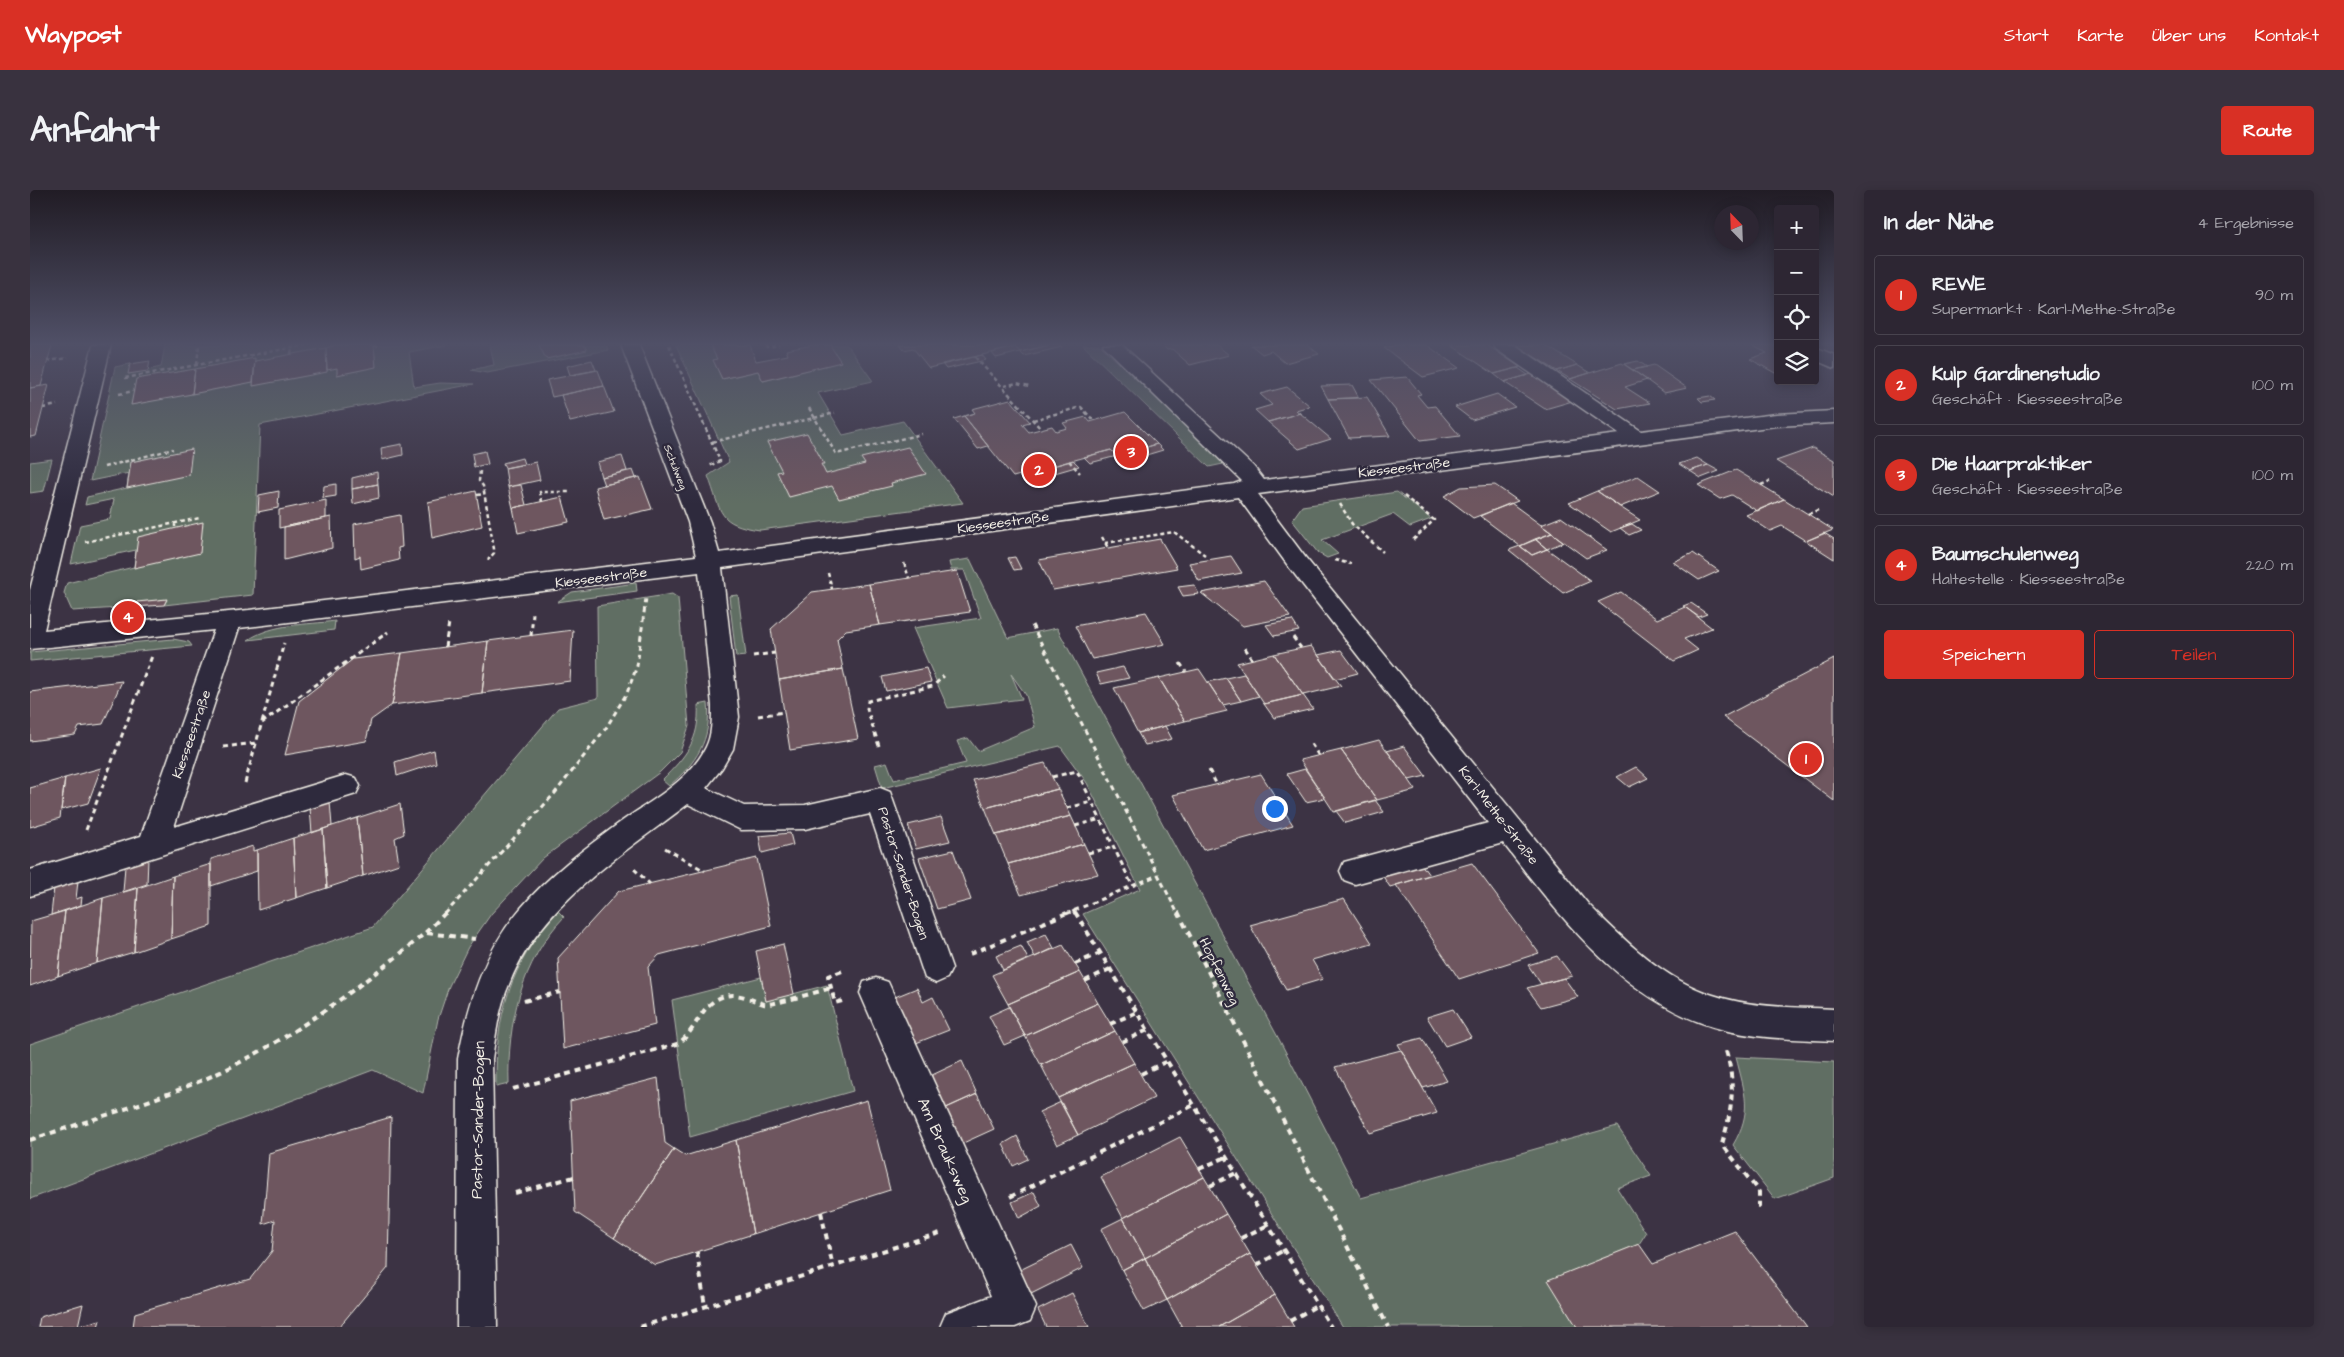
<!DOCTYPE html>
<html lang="de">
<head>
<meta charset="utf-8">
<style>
  :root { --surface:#2d2633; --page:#39323f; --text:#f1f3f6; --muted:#a7a5ac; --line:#48434e; --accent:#d93025 }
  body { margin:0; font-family:"Architects Daughter",sans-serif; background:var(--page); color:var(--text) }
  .controls { position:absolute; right:15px; top:15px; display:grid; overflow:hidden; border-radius:5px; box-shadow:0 2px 12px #0003 }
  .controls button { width:45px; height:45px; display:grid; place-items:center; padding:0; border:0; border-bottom:1px solid var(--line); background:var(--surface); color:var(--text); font:25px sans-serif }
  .compass { position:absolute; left:1684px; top:15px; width:45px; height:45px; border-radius:50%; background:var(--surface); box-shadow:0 2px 12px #0003; rotate:337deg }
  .you { position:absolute; left:1244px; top:618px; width:18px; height:18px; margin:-12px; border:4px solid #fff; border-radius:50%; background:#1a73e8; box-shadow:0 0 0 8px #1a73e833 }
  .badge { display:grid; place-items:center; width:32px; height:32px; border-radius:50%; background:var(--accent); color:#fff; font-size:16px; font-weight:700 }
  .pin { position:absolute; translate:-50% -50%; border:2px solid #fff; box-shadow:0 1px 5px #0006 }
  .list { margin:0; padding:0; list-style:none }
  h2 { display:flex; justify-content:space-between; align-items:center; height:65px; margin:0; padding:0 20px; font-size:21px }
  h2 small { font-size:16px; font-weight:400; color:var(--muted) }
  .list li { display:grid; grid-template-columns:32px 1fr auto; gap:15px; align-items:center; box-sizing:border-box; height:80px; margin:0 10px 10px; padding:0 10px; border:1px solid var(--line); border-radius:5px }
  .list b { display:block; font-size:19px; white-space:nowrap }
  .list p { margin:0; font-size:16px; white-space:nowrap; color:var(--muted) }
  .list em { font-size:16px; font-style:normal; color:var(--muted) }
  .actions { display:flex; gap:10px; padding:15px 20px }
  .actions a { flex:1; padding:11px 0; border:1px solid var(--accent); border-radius:5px; text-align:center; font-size:18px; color:var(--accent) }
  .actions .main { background:var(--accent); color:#fff }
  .icon { flex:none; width:28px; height:28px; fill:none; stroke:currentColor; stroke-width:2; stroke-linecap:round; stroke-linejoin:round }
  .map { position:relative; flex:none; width:1804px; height:1137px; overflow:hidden; border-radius:5px }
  header { display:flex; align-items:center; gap:30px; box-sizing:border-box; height:70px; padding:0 25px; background:var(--accent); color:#fff }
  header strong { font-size:24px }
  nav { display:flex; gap:28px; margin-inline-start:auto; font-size:18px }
  .intro { display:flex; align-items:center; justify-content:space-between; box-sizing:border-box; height:120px; padding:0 30px }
  h1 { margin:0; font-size:35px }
  .button { padding:12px 22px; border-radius:5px; background:var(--accent); color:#fff; font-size:18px; font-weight:700 }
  main { display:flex; gap:30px; padding:0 30px }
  aside { flex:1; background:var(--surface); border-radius:5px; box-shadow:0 2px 12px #0003 }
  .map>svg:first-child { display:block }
</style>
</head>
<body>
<header>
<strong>Waypost</strong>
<nav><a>Start</a><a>Karte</a><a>Über uns</a><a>Kontakt</a></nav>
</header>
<div class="intro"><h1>Anfahrt</h1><a class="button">Route</a></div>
<main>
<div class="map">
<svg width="1804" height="1137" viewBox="0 0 1804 1137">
  <rect width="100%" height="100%" fill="#3c3344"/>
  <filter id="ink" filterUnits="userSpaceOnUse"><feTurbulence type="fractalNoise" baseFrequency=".02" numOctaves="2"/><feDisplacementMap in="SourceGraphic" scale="10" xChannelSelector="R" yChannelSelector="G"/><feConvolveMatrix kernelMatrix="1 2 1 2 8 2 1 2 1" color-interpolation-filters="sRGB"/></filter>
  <g filter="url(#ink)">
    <path fill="#616e64" stroke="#aab0a6" d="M135,155H417L379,162L384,197L410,193L444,194L230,235L223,405L134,415L137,410L107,412L104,417L42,421L34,403L37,393L104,377L106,360L41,374L50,335L80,329L84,309L55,315L57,307L97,298L99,283L60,291L85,177L100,174L99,184L131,177Z
      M460,155H576L578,160L457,183L441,180L464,175Z
      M646,155H680L687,169L683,170L692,189L728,181L733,191L810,172L800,155H817L843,191L788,203L813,245L873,231L933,313L730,340C687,334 692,323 678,286L699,272Z
      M1053,155H1070L1193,272V274L1179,277Z
      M22,269L14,301L0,303V272Z
      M1367,302L1401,329L1380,337L1363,324L1292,350L1308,364L1297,368L1288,363L1262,330L1272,316Z
      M940,369L978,448L1027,438L1251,853L1331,1008L1587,936L1621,986L1587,998L1616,1043L1609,1054L1519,1090L1547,1137H1313L1053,724L1110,699L1057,593L1030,556L852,598L845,575L857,572L864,590L936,573L927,551L938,548L948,561L1005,537L996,505L981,484L992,509L918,518L883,438L951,428L934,380H921L919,372Z
      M606,393L607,401L527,412L542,402Z
      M642,404L648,408L659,536L650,562L630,582L513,668L461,724L438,757L419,796L408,829L393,903L343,880L0,1009V854L343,737L528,518L568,508L567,416Z
      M708,405L716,466L706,467L699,406Z
      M305,431L304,440L218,450C243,433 277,435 305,431Z
      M143,449L159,452L162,456L0,471V462Z
      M678,513C682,550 666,573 639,596L632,590C656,566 670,550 668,515Z
      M527,720L534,727C491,772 477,834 479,894L466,897C465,824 480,777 527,720Z
      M731,787L736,811L797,795L823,901L660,947L642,810Z
      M1706,867L1804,872V988L1745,1009L1703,955C1723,921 1715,904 1706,867Z"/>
    <path fill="#6e575f" stroke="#f4f1e8" d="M0,155H22L11,196L0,198Z
      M306,155H344L346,177L307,185V178L297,180L296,158Z
      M509,155H554L557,160L516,169Z
      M680,155H720L726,171L758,165L756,160L783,155H800L811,172L733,191L728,181L692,189L683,170L687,169Z
      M870,155H1020L990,162L985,157L899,178L883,158L874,160Z
      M1020,155H1030L1032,157L994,166L990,162Z
      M1132,155H1187L1199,165L1160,175L1142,159L1137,160Z
      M1221,155H1278L1289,164L1255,173L1241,161L1232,164Z
      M1366,155H1397L1429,178L1393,187L1354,158Z
      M1421,155H1457L1490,177L1464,184Z
      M1486,155H1515L1547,175L1527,181Z
      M1721,155L1748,156V182L1745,183L1720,169L1737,163Z
      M985,157L990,162L966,168L962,163Z
      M296,158L297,182L223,196L225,171Z
      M952,165L956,170L916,179L912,174Z
      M225,168L223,192L162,204L165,179Z
      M562,170L566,180L540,185L537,176Z
      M120,171L118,181L98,184L100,174Z
      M1608,171L1617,177L1603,180L1594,174Z
      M1592,173L1617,190L1595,197L1620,213L1587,219L1540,189Z
      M1547,175L1560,183L1540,189L1527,181Z
      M1624,175L1657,198L1634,203L1603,180Z
      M1488,178L1498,185L1474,192L1464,184Z
      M165,179L162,204L101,215L106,189Z
      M568,180L574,196L522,207L517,190Z
      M1505,183L1546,210L1515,219L1474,192Z
      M1377,187L1391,204L1387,205L1397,217L1405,216L1430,246L1390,251L1341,190Z
      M19,195L6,246L0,247V198Z
      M1322,195L1329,208L1298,209L1291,196Z
      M574,196L584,222L540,232L531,205Z
      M1257,197L1280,216L1266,220L1270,223L1238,232L1225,220L1242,215L1230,204Z
      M1467,204L1485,217L1442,230L1425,217Z
      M1680,206L1685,210L1672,212L1668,208Z
      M1337,207L1360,246L1319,248L1298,209Z
      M980,209L1000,232L992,234L999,242L1022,236L1026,241L1037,238L1033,233L1056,227L1060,232L1095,222L1127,254L1087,266L1081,260L983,287L934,226L945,223L942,219Z
      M1270,223L1301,249L1269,259L1238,232Z
      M934,226L958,256L948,259L924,229Z
      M777,243L794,274H791L796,284L835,274L831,268L878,257L896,284L861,293L862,296L809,309L802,296L759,307L747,282L752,281L737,252Z
      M372,254L373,265L352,270L351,258Z
      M1127,254L1133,260L1093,272L1087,266Z
      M1783,258L1804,270V307L1746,271Z
      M162,259L159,285L97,298L101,272Z
      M1081,260L1087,266L1060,273L1054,267Z
      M455,261L458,274L444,277L442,264Z
      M592,266L597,281L571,287L567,272Z
      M492,268L494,274L475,278L473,273Z
      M1667,268L1678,275L1660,281L1649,274Z
      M1043,270L1049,276L1004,289L999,283Z
      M506,272L510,290L478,297L475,278Z
      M1678,275L1689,281L1671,288L1660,281Z
      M603,280L606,288L574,295L571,287Z
      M1706,280L1731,295L1754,309L1727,321L1702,305L1690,309L1668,295Z
      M347,282L348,294L322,299V288Z
      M1608,286L1630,301L1590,317L1567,301Z
      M610,287L622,319L574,330L565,297Z
      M306,294V306L293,308L294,296Z
      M348,294L349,308L323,314L322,299Z
      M491,295L496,315L483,318L478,297Z
      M1465,295L1488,311L1443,328L1414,306L1431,297Z
      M249,301L248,318L228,322L229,305Z
      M446,301L452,336L402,348L398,312Z
      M1567,301L1590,317L1610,330L1581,342L1539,313Z
      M532,307L539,332L488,343L483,318Z
      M1754,309L1778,324L1803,340L1776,351L1752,336L1740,341L1716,325Z
      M296,310V328L249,338V320Z
      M1481,313L1511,335L1522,343L1490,356L1450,326Z
      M370,325L372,357L368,358L369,370L331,379L330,366L325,368L324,334Z
      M301,327L302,358L254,370V337Z
      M1531,327L1577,360L1556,368L1511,335Z
      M173,332L170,363L104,378L108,347Z
      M1602,334L1611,340L1599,345L1590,338Z
      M1522,343L1534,352L1517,359L1505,349Z
      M1794,343L1804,349V369L1776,351Z
      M1130,349L1147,378L1023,400L1009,370Z
      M1505,349L1517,359L1502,365L1490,356Z
      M1490,356L1502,365L1517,359L1561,391L1533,403L1479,360Z
      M1663,363L1689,381L1669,390L1643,372Z
      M1201,366L1212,383L1169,391L1159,373Z
      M985,367L991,379L984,380L978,368Z
      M927,381L940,422L850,435L839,394Z
      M1234,391L1260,427L1213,436L1171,403Z
      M839,394L850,435L816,440L807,449L813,479L749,490L741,439L782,402Z
      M1164,395L1169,404L1153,406L1148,397Z
      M1591,402L1627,429L1655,417L1682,438L1654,449L1668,460L1644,471L1568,412Z
      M137,409L134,415L104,417L107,412Z
      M1661,413L1677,424L1669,427L1653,416Z
      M1116,422L1135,454L1062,469L1045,436Z
      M1262,430L1269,441L1244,446L1236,435Z
      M543,440L540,491L452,503L458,451Z
      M458,451L452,503L362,515L372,463Z
      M1281,456L1288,465L1311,496L1273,505L1244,464Z
      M1311,460L1328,483L1305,489L1288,465Z
      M372,463L362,515L341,530L336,551L255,565L269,511L323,469Z
      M1244,464L1273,505L1234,514L1207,473Z
      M1804,469V611L1693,527Z
      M1093,477L1099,488L1071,494L1066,483Z
      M896,478L901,492L856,501L852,487Z
      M813,479L828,549L760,560L749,490Z
      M1169,479L1197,521L1155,531L1129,488Z
      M1214,484L1229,506L1211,511L1196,488Z
      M1129,488L1155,531L1108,543L1084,498Z
      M1196,488L1211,511L1193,515L1178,492Z
      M92,491L73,534L49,537L45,545L0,551V502Z
      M1273,505L1283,519L1244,528L1234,514Z
      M1135,536L1142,549L1115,555L1108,543Z
      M1349,550L1379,590L1386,600L1347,610L1311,560Z
      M1374,556L1396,586L1379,590L1357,561Z
      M404,560L406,573L367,586L365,572Z
      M1311,560L1347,610L1304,622L1270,570Z
      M1015,573L1028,599L955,618L943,590Z
      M1606,577L1618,588L1599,597L1587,587Z
      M71,578L58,613L31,620L35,588Z
      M1275,579L1295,608L1276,612L1257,584Z
      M1231,584L1263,635L1173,660L1143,605Z
      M35,588L30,628L0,637V598Z
      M1028,599L1041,626L966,645L955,618Z
      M1345,610L1354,622L1315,633L1306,621Z
      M300,612L302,636L282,643L280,618Z
      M370,614L374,644L365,648L369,674L333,686L327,628Z
      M1041,626L1054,654L978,674L966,645Z
      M911,627L920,651L886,659L878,635Z
      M327,628L333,686L297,698L293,639Z
      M293,639L297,698L266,708L263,648Z
      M760,643L763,655L732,663L729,646Z
      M263,648L266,708L228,720L227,660Z
      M1054,654L1068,684L991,705L978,674Z
      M223,656V661L227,660V681L181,696V669Z
      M923,660L941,710L907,719L889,668Z
      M727,668L741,736L629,765L618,777L625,835L533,859L528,768L589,701Z
      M118,669L117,694L93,702L95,676Z
      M1389,671L1399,685L1360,697L1350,682Z
      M1442,673L1509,763L1429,789L1366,695Z
      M181,674V736L141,749L143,686Z
      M143,686L141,749L104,762L108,698Z
      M48,691L46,709L52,707L51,715L21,725L24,698Z
      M108,698L104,762L67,773L73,708Z
      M73,708L67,773L28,786L35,721Z
      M1314,709L1342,753L1282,770L1293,789L1256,800L1220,735Z
      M35,721L28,786L0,796L1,731Z
      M1016,744L1024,758L1005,767L997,752Z
      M753,754L764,804L736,811L726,761Z
      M1033,755L1050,782L978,814L962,785Z
      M991,756L998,769L973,780L966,766Z
      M1527,766L1542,786L1511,794L1498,775Z
      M1050,782L1068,813L995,846L978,814Z
      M1534,788L1548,807L1511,817L1497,798Z
      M887,798L893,812L903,807L919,840L886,853L865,807Z
      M1068,813L1085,841L1011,875L995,846Z
      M979,817L995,846L974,855L959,826Z
      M1423,819L1441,847L1415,856L1397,827Z
      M1085,841L1104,873L1028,908L1011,875Z
      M1392,848L1417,891L1393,898L1368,854Z
      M1371,860L1407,923L1340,943L1305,877Z
      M932,871L947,904L914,919L900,886Z
      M1104,873L1124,908L1048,945L1028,908Z
      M628,888L635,953L644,959L584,1048L545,1022L540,911Z
      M947,904L964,939L931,954L914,919Z
      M837,910L860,1000L723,1044L706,950Z
      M1031,912L1048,945L1027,955L1009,922Z
      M361,927L358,1078L309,1137H103L105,1123L220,1089L242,1061L245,1030L233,1034L239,963Z
      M987,946L998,969L983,976L973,954Z
      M1150,947L1174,987L1093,1028L1071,987Z
      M706,950L723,1044L625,1075L584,1048L644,959L655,966Z
      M1174,987L1196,1024L1115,1068L1093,1028Z
      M1004,1002L1011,1016L989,1028L982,1012Z
      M1196,1024L1220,1064L1137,1110L1115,1068Z
      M1093,1028L1115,1068L1092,1080L1071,1039Z
      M1705,1041L1777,1137H1547L1518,1090L1609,1054L1623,1074Z
      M1041,1055L1053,1078L1001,1104L990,1080Z
      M1220,1064L1245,1105L1189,1137H1152L1137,1110Z
      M1115,1068L1137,1110L1114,1121L1092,1080Z
      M1042,1103L1059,1137H1016L1008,1120Z
      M1245,1105L1264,1137H1189Z
      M53,1114L48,1136L8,1137L10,1127Z
      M70,1130L68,1137H47L48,1136Z"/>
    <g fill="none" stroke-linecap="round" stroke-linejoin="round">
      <defs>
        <path id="minor" d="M63,155H81L14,440L219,420L666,366L658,332L591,155H609L680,332L689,363L1204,294L1212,291L1073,155H1092L1223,276L1234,290L1589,244L1466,159L1464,155H1485L1611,241L1746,224L1804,221V233L1746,236L1228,304L1275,367L1558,714C1594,750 1634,790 1683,805C1722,818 1764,817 1804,819V851C1769,849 1733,849 1698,841C1597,817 1534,731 1473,653L1325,694L1314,690L1310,681L1314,672L1458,633L1259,377L1208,307L692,378L709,527L703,559L692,578L676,598L714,616L775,615L850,598L860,602L922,778L917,788L906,793L895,788L840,624L775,639L711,640L658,614C593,664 512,713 480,792C469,816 466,843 462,869L467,1137H427L428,869C438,814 454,761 491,718C519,685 554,659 588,634C617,613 660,591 676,557C682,545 682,530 682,516L669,382L209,438L144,637L316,585L326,588L330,596L326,604L0,706V680L111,646L184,440L0,459V400Z
          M1785,157L1804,165V178L1785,170Z
          M846,788L858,792L1000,1103L1006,1117L1000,1131L985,1137H910L916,1123L961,1106L830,803L834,792Z"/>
      </defs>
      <use href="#minor" stroke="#f4f1e8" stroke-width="3"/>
      <path stroke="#f4f1e8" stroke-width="2.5" stroke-dasharray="4 3" stroke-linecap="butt" d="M639,155L690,271L679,276
        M735,155L737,157L749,155
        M344,156L351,155
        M261,164L262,157
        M945,167L1011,239
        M17,171L38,168
        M167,174L169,155
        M95,188L277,155
        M974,196L987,193L999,196
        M89,204L104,201
        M13,218L27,215
        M779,218L806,264L892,244
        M1003,230L1051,217L1064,231
        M682,252L805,223
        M1039,271L1050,283
        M74,277L143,259
        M450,281L449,291L453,296L464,359V363L458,370
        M1731,295L1740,291
        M447,305L454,304
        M1374,306L1404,330L1382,351
        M512,312L510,302H539
        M1310,314L1322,334L1353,362
        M1778,324L1788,320
        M145,333V338
        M1072,347L1078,358
        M55,352L170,328
        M1075,353L1144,342L1175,365
        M1305,370L1321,374
        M874,373L879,388
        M798,383L802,399"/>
      <path stroke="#f4f1e8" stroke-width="3" stroke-dasharray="5 4" stroke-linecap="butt" d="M1002,435L1148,724
        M501,446L503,423
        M1263,447L1271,458
        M415,457L419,433
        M1215,458L1222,469
        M723,466L745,463
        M1150,473L1156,482
        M728,526L754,522
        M232,533L358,442
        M1281,554L1289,566
        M849,556L837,519L838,511L903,496L914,486
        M193,557L226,553
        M1179,580L1187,595
        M1022,587L1047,581L1102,695
        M215,593L254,453
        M1037,618L1062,612
        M1045,636L1071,629
        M56,640L122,466
        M635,658L675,681
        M1058,663L1084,657
        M604,679L620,694
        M1043,720L1045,724
        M415,724L525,603L576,538L597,503L607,476L616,408
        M1036,724L1128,685"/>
      <path stroke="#f4f1e8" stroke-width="4" stroke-dasharray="6 5" stroke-linecap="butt" d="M1045,722L1301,1137
        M1148,722L1358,1137
        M397,743L445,749
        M940,764L1039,722
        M1045,774L1070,763
        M1055,791L1080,779
        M494,811L530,802
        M812,811L805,813L798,786L815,780
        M1080,834L1107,822
        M1092,852L1118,840
        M1696,861C1706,894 1702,921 1692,954L1729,1002V1020
        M1111,884L1137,871
        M483,899L647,854C664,844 668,822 684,811C703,799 716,808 734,814C741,816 790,801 801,798
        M0,950C65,928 134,909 197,879C249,853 298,820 344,784C369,765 394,746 416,722
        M1169,979L1196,967
        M1180,996L1206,983
        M485,1003L544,987
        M980,1007L1164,915
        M791,1022L803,1077
        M1211,1048L1238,1035
        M667,1062L675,1117
        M1227,1075L1254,1060
        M1260,1131L1288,1115
        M610,1137L913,1042"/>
      <use href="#minor" fill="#2f2a3d" fill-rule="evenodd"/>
    </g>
  </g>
  <linearGradient id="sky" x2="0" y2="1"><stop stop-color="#211c25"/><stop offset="0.49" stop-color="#505067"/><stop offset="1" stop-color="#505067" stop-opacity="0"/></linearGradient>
  <rect width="1804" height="314" fill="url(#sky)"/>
  <g text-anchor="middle" stroke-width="5" stroke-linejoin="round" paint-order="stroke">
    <g font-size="11" fill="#f4f1e8" stroke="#2f2a3d">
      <text transform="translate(646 277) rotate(69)" y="4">Schulweg</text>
    </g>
    <g font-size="14" fill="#f4f1e8" stroke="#2f2a3d">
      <text transform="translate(1374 277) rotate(-7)" y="5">Kiesseestraße</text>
      <text transform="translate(973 332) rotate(-8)" y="5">Kiesseestraße</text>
      <text transform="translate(571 387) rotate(-7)" y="5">Kiesseestraße</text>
      <text transform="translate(161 544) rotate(-71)" y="5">Kiesseestraße</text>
      <text transform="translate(1469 625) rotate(52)" y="5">Karl-Methe-Straße</text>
      <text transform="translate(874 683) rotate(72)" y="5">Pastor-Sander-Bogen</text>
      <text transform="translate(1190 781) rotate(63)" y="5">Hopfenweg</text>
    </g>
    <g font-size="16" fill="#f4f1e8" stroke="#2f2a3d">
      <text transform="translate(447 930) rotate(-89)" y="6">Pastor-Sander-Bogen</text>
      <text transform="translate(916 960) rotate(66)" y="6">Am Brauksweg</text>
    </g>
  </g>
</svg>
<div class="controls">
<button>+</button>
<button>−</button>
<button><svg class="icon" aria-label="locate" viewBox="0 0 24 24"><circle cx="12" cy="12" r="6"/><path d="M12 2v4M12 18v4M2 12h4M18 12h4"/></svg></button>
<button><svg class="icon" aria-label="layers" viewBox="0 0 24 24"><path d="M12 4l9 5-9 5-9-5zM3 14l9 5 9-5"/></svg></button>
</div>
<svg class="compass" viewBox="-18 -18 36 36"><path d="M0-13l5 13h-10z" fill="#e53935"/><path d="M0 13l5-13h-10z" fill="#a7a5ac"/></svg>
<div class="you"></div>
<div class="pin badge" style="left:1776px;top:569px">1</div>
<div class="pin badge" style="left:1009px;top:280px">2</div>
<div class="pin badge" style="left:1101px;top:262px">3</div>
<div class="pin badge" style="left:98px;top:427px">4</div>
</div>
<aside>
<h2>In der Nähe<small>4 Ergebnisse</small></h2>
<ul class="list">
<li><span class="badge">1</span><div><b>REWE</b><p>Supermarkt · Karl-Methe-Straße</p></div><em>90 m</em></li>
<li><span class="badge">2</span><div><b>Kulp Gardinenstudio</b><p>Geschäft · Kiesseestraße</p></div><em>100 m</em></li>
<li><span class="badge">3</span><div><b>Die Haarpraktiker</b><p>Geschäft · Kiesseestraße</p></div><em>100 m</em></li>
<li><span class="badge">4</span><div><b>Baumschulenweg</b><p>Haltestelle · Kiesseestraße</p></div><em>220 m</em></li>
</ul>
<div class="actions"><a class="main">Speichern</a><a>Teilen</a></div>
</aside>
</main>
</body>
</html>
